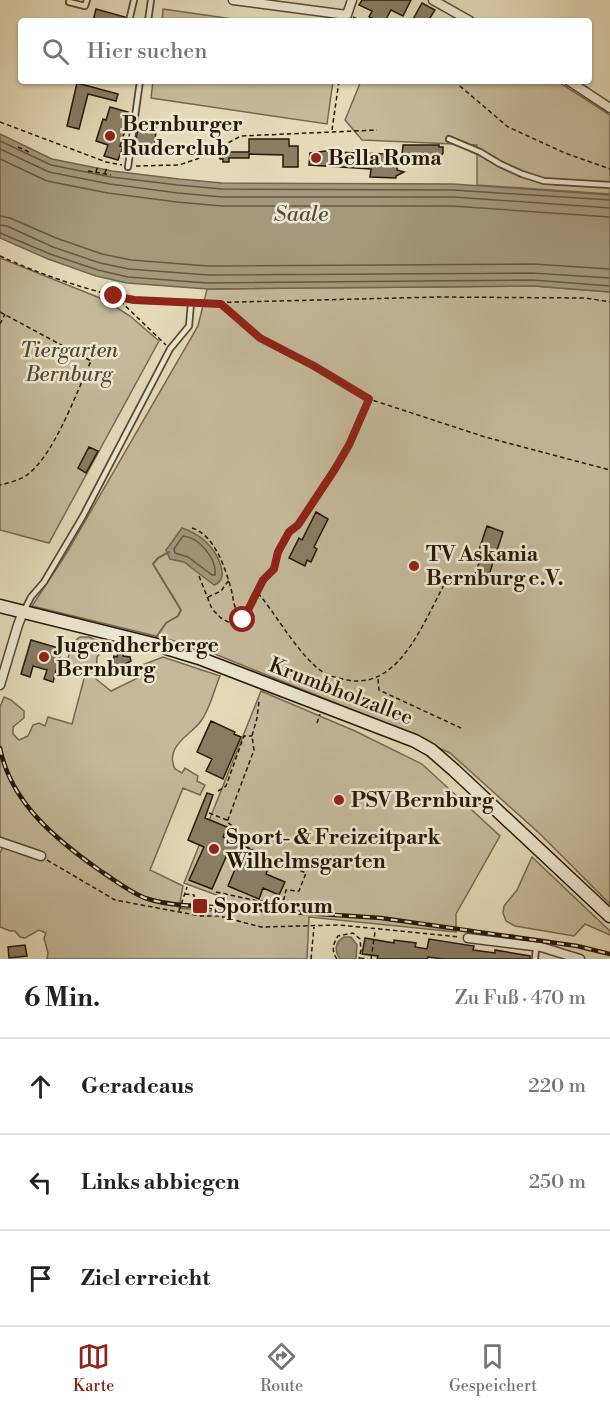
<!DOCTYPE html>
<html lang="de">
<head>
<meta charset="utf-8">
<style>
  :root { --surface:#fff; --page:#f2f2f2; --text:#222; --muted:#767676; --line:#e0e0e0; --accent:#8f2418 }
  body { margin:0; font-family:"Libre Bodoni",serif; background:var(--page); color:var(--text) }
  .stop { position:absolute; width:18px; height:18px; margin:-14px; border:4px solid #8f2418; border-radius:50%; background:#fff }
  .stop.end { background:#8f2418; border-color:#fff; box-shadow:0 2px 6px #0008 }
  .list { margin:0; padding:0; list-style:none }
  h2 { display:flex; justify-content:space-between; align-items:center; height:78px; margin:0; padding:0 24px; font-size:26px }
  h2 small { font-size:20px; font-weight:400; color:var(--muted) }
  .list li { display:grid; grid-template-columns:39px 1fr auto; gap:18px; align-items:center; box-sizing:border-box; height:96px; padding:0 24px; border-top:2px solid var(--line) }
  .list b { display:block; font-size:22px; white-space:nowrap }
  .list em { font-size:20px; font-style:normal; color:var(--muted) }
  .icon { flex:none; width:33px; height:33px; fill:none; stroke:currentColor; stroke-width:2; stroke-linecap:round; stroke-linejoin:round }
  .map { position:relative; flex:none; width:610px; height:959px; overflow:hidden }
  .search { position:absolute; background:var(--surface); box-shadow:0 2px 4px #0004; left:18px; right:18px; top:18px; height:66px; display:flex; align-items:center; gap:15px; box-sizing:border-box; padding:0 21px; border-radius:6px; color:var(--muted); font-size:22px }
  .sheet { height:366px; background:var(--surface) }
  nav { display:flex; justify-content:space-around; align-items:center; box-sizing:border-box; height:84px; border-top:2px solid var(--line); background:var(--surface); font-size:16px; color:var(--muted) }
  nav a { display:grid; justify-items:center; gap:3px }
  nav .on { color:var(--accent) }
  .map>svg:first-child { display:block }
</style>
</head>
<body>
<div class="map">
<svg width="610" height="959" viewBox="0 0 610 959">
  <rect width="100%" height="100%" fill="#e4dab8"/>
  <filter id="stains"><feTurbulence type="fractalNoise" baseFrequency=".00333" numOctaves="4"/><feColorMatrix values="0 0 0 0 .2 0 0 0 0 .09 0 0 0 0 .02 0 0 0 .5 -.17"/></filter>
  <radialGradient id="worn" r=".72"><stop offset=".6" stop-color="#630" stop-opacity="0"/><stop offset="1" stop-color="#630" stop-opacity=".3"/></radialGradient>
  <path fill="#c4b99a" stroke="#756851" stroke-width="1.5" d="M163,9L247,21H162Z
    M153,81H333L327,124L151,98Z
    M361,81H557L610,115V194L477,185V145L362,140L345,120Z
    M0,258L105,300L130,316L159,341L49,543L0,530Z
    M534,286L610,292V904L539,833L450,753L372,718L210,652L164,638L32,606L66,554L198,326L207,289Z
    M80,637H89L108,645L97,657L96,679L111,691L144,675L140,666L163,657L220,676C214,690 210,709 201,721C191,735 164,746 175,769L182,773L185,768L198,776L197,781L205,785L200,795L183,788L150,870L183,886L179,908L210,911L220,906L222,897L184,883L261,691L355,731L422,764L500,836L456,914V932L309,917L307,959H47L48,953L44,938L46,933L39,930L25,938L20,937L15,931H10L0,927V853L3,847L0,845V707L4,697L11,700L24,711V718L13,727V734L19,740L28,736L33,725L39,723L45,726L48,717L72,724L85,675L65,670L72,643Z
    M532,857L610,931V935L585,924L574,936L515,926L506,921L503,913L504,906L517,890Z"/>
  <path fill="#a3987c" stroke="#71654e" stroke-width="1.5" d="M0,134L52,159L112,171L179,179L222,183L453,184L610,195V292L534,286L207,289L127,283L96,276L48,259L0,238Z
    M182,528C191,531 199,535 206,542C216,551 232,579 214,585L184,562L170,559L166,550Z
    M344,937H351L357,945L356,959H340C334,950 335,942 344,937Z"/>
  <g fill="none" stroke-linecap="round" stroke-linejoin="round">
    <path stroke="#645842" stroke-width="1.5" d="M0,141L51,165L111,177L178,185L222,189L453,190L610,200
      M0,149L49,172L110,184L178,193L222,197H453L610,208
      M0,159L47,181L108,193L177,202L222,206H452L610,217
      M0,216L10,218L56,238L102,254L131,260L208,266L533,264L610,269
      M0,225L7,226L53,247L100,263L129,269L208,275L533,273L610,278
      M0,233L50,254L98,270L128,277L207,283L533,280L610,286
      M183,536C199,537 217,559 215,575H212L188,557L175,553L174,549Z"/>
    <path stroke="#71654e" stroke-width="2" d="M155,639L166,623L178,616L181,610L153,564L158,558L169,552"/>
  </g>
  <path fill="#897d64" stroke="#261808" stroke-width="1.5" d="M362,0H411L403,16L391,10L385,21H378L369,17L372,11L359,5Z
    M422,3L435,10L428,21H412Z
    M96,9L125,17V21H93Z
    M77,83L118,94L116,101L88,94L79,129L67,126Z
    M110,107L128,112L123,129L125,131L120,146L123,147L118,160L104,156L108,145L96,141L103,119L106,120Z
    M139,121L157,123L153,156L134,153Z
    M249,139H289V146H298V167H283V155L249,154V158H229V162H223V159H220V154L223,152H249Z
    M403,145H439V147H443V153L440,157L430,156L429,159L411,158V156H402Z
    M334,150V152L384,154V157H386V164H397V170L404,172L396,176V178L370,177L371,169L309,165L310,153Z
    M89,447L98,451L86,473L78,468Z
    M316,512L328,519L314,547L317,549L311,562L307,560L305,566L289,558L299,538L302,540Z
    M487,526L503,532L486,584L473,580L480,560L476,559Z
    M31,640L62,649L53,682L44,679L47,670L33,666L30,677L21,674Z
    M120,644L123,645V656L130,657L131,661L119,667L117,672L111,673L114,656L117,657Z
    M211,721L235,732L234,734L241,737L223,779L206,771L212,759L197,752Z
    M207,793L213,795L205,818L227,827L223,837L272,859L266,874L285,882L279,895L263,888L259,899L228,886L238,862L226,857L212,889L189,880L204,847L188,840Z
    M365,938L394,943V940L416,943L415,947L427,949L429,939L474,946L473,950L495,953V950L530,956V959H443L428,957L427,959H377L378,956L362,954Z
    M25,945L27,956L9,958L8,947Z"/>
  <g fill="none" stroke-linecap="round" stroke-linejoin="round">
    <defs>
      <path id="lane" d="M69,2L85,6L87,0
        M129,21L134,0
        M148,21L151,0
        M449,139L480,152L500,164L522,174L544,181L610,185
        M128,167L140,81
        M25,609L31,597L44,582L83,516L170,349L189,326L191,303
        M535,959L536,947"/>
      <path id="street" d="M233,0L347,15L352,0
        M433,0L470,21
        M569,81L610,108
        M0,685L18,625L23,612
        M0,842L41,856
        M468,938L541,947L580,959"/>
      <path id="secondary" d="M0,606L153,644L199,658L415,741L431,750L454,770L610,916"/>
    </defs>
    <use href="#lane" stroke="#564834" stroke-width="8"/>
    <use href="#street" stroke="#564834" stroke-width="11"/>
    <use href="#secondary" stroke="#261808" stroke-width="15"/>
    <path stroke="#261808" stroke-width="1.5" stroke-dasharray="4.5 3" stroke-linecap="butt" d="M353,17L361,21
      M454,81L508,127L565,153L610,169
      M0,122L106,162L122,165
      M332,130L339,81
      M18,147L31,153
      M136,166L179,165L197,159L241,136L377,130
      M88,171L111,175
      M96,172L98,165
      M105,173L107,167
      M0,256C37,273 93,293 133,299C149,302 167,302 184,303
      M115,296L166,345
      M197,303L439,297L586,298L610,302
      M222,305L260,338L313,366L369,399L485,437L610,470
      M0,312L91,361C76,393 55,454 27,475C19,480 9,483 0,485
      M0,324L5,314
      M192,528C214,535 224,565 230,585C235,601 231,607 244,619L263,580L274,569L278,552L289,532L298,525L335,469L349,445L369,400
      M199,576L212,609L221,618L239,628
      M258,593C277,616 292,644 314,665C323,674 335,678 347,680C404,691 427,610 451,573
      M208,597L221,591L229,580
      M378,679L379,690L461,728
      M317,723L320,714
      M218,791L226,786L244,736H252
      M209,813L227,820
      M47,860L115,900L179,912L201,916H219L261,927L339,925L460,937
      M216,892L258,901L281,900L284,899L286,890L299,891L306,873L245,846L239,831L227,822L254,750L252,736L257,718L259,701
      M185,894L194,895V903
      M179,911L187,887
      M360,958L368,959
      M311,959L314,927
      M337,959C331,951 333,944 338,936L353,933L360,939L361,950L359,959
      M371,959L375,932"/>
    <use href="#lane" stroke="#ede7d1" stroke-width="4.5"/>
    <use href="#street" stroke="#ede7d1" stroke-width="8"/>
    <use href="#secondary" stroke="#ede7d1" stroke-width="12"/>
    <defs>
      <path id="rail" d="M0,748C11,804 58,841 102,872C116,881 130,892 145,898C157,902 169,904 181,905L381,918L577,946L610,954"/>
    </defs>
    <use href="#rail" stroke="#261808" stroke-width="4.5"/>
    <use href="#rail" stroke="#ede7d1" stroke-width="2" stroke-dasharray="7" stroke-linecap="butt"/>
  </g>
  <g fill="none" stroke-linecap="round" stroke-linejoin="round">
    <path stroke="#8f2418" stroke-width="8" d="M114,296L134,300L221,304L260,338L314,366L369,399L349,445L335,469L298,525L289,532L278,552L274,569L263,580L243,620"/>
  </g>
  <g fill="#8f2418" stroke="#ede7d1" stroke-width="2">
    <circle cx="110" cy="136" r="6"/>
    <circle cx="316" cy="158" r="6"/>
    <circle cx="414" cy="566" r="6"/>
    <circle cx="44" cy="657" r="6"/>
    <circle cx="339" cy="800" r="6"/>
    <circle cx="214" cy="849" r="6"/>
    <rect x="192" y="898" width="16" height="16" rx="3"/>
  </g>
  <g text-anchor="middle" stroke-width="5" stroke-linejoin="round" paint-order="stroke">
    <g font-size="21" font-weight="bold" fill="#261808" stroke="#ede7d1" text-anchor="start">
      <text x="122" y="131">Bernburger<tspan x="122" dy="24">Ruderclub</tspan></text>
      <text x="328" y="165">Bella Roma</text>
      <text x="426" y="561">TV Askania<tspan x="426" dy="24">Bernburg e.V.</tspan></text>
      <text x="56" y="652">Jugendherberge<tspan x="56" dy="24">Bernburg</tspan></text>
      <text x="351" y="807">PSV Bernburg</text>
      <text x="226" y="844">Sport- &amp; Freizeitpark<tspan x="226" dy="24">Wilhelmsgarten</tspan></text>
      <text x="214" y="913">Sportforum</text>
    </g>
    <g font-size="21" font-style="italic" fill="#554834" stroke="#ede7d1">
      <text x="69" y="357">Tiergarten<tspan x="69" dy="24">Bernburg</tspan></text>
    </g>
    <g font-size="21" fill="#261808" stroke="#ede7d1">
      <text transform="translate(341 691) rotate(21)" y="7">Krumbholzallee</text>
    </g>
    <g font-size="22" font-style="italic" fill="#584b36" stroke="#ede7d1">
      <text x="301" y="221">Saale</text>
    </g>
  </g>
  <rect width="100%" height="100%" filter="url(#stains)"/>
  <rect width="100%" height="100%" fill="url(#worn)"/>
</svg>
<div class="stop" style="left:243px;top:620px"></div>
<div class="stop end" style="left:114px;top:296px"></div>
<div class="search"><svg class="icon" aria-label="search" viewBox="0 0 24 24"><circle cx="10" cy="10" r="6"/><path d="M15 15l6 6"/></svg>Hier suchen</div>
</div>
<section class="sheet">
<h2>6 Min.<small>Zu Fuß · 470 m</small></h2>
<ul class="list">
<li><svg class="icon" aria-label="ahead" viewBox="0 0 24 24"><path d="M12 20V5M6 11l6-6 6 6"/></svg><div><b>Geradeaus</b></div><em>220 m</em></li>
<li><svg class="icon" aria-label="left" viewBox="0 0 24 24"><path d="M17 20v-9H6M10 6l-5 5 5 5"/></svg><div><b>Links abbiegen</b></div><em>250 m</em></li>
<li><svg class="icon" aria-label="arrive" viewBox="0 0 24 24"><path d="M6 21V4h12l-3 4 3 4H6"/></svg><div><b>Ziel erreicht</b></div></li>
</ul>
</section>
<nav>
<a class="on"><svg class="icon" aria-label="map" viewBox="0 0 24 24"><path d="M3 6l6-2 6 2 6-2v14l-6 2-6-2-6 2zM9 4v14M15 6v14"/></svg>Karte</a>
<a><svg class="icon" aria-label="directions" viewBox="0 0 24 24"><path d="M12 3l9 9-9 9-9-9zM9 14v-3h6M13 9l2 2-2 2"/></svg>Route</a>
<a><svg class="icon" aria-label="saved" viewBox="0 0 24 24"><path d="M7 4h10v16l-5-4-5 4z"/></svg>Gespeichert</a>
</nav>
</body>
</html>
